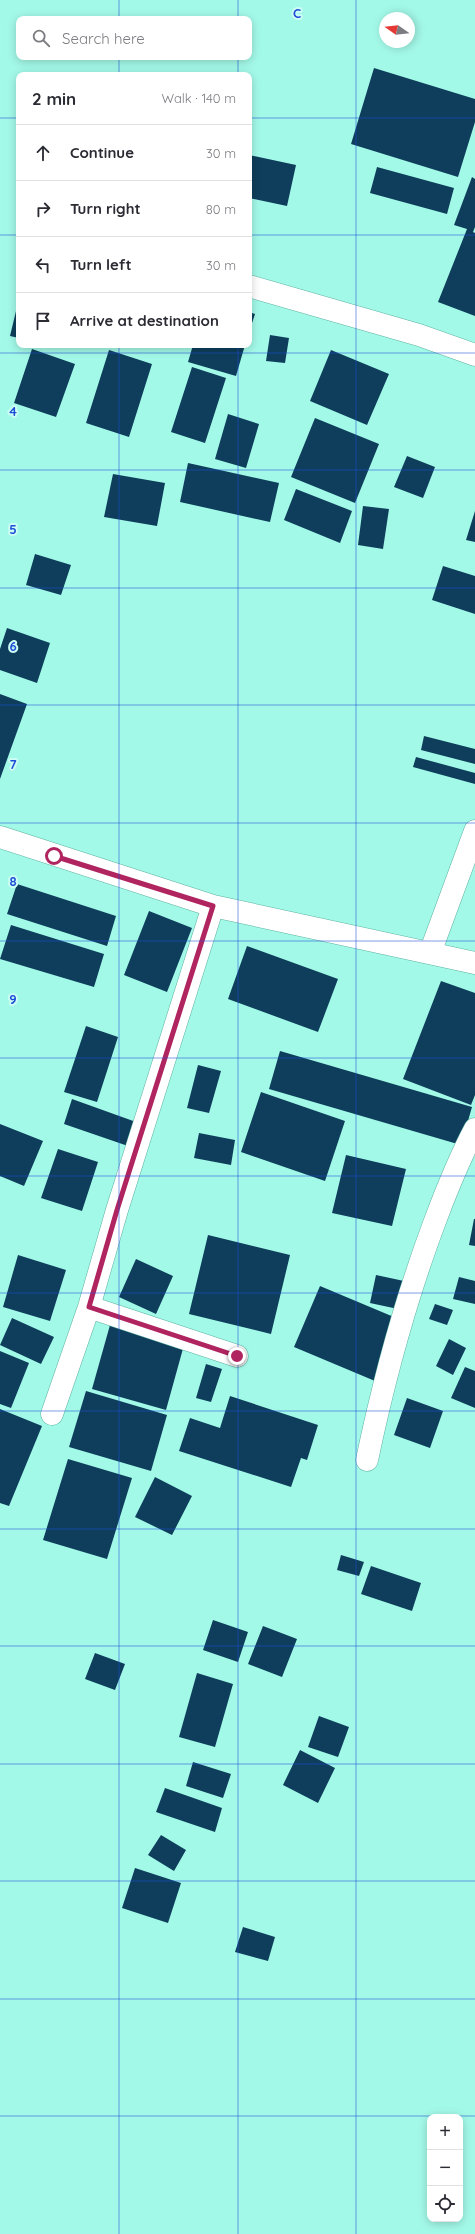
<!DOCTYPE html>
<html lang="en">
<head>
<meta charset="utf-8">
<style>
  :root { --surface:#fff; --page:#f2f2f3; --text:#2b2b33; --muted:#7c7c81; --line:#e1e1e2 }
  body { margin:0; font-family:Quicksand,sans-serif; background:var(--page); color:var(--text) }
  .controls { position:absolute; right:12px; bottom:12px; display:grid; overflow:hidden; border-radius:8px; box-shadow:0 2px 10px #0003 }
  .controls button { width:36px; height:36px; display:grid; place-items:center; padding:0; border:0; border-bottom:1px solid var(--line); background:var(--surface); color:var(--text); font:20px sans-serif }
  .compass { position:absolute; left:379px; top:12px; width:36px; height:36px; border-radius:50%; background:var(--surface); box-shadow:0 2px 10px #0003; rotate:284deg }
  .stop { position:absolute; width:12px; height:12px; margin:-9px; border:3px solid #b02460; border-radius:50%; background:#fff }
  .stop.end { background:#b02460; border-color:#fff; box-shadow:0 1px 4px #0008 }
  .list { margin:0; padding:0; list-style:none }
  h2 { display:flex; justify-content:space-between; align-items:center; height:52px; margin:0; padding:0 16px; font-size:17px }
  h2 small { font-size:13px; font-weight:400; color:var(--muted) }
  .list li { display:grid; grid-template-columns:26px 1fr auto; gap:12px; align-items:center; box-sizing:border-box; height:56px; padding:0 16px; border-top:1px solid var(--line) }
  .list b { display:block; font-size:15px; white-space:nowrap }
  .list em { font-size:13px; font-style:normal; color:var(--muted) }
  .icon { flex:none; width:22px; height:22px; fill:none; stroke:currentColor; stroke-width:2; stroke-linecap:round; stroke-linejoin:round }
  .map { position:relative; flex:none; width:475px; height:2234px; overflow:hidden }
  .search { position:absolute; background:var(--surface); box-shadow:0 2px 10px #0003; left:16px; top:16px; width:236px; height:44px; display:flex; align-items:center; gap:10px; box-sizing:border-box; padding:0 14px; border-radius:8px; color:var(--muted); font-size:15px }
  .panel { position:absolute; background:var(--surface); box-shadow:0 2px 10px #0003; left:16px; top:72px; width:236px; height:276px; border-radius:8px }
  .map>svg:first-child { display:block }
</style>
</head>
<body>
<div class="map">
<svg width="475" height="2234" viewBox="0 0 475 2234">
  <rect width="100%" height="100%" fill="#a3f9e8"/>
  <path fill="#0e3e5b" d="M374,68L475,99V122L458,177L351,144Z
    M249,155L296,165L287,206L249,198Z
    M377,167L454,188L447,214L370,193Z
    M472,177L475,179V227L473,232L475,233V316L438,302L467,229L454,225Z
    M17,307H19V338L10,336Z
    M249,312L255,314L249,332Z
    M270,335L289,338L285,363L266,361Z
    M193,345H245L236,376L188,362Z
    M32,349L75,364L56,417L14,403Z
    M109,350L152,364L129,437L86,423Z
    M331,350L389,374L367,425L310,401Z
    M192,367L226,378L205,443L171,432Z
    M228,414L259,424L246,468L215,459Z
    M315,418L379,444L355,503L291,477Z
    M407,456L435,467L423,498L394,487Z
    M188,463L279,483L270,522L180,502Z
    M113,474L165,483L157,526L104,517Z
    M296,489L352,511L340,543L284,520Z
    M363,506L389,509L383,549L358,545Z
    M475,511V542L466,540Z
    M35,554L71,565L61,595L26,585Z
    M443,566L475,576V614L432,600Z
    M7,628L50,643L37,683L0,670V649Z
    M0,694L27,704L0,779Z
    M424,736L475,749V764L421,750Z
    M416,757L475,773V784L413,767Z
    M17,884L116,916L107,946L7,914Z
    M149,911L192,928L167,992L124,975Z
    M11,925L104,954L94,987L0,959Z
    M247,946L338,979L318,1032L228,999Z
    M441,981L475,993V1095L471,1105L403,1079Z
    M86,1026L118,1037L97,1102L64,1092Z
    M280,1051L472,1107L461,1145L269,1089Z
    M198,1065L221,1071L209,1113L187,1108Z
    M261,1092L345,1121L325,1181L241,1152Z
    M72,1099L136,1122L128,1146L64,1124Z
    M0,1124L43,1141L24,1186L0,1176Z
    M199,1133L235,1140L231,1165L194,1158Z
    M58,1149L98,1162L82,1211L41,1198Z
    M346,1155L406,1169L392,1226L332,1213Z
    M474,1219H475V1246L469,1245Z
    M208,1235L290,1255L271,1334L189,1314Z
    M18,1255L66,1270L50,1321L3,1307Z
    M136,1259L173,1276L156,1314L119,1297Z
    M376,1275L404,1281L398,1309L370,1303Z
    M459,1277L475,1281V1304L453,1299Z
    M320,1286L401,1320L375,1381L294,1347Z
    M435,1304L453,1310L447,1325L429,1319Z
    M12,1318L54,1337L41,1364L0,1345Z
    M110,1325L184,1345L166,1410L92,1389Z
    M449,1339L466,1348L453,1375L436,1366Z
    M0,1351L29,1363L11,1408L0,1404Z
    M206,1364L222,1369L211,1402L196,1398Z
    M465,1367L475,1371V1408L451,1398Z
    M86,1391L167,1415L151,1471L69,1447Z
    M230,1396L318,1425L307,1460L301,1458L291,1487L179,1451L190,1418L220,1428Z
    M407,1398L443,1411L430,1448L394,1435Z
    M0,1409L42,1426L9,1506L0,1503Z
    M68,1459L132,1478L107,1559L43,1540Z
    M155,1477L192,1496L172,1535L135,1517Z
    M341,1555L364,1562L359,1576L337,1570Z
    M371,1566L421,1583L412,1611L361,1594Z
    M213,1620L248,1632L238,1662L203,1650Z
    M263,1626L297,1639L282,1677L248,1664Z
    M95,1653L125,1664L115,1690L85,1679Z
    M197,1673L233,1684L215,1747L179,1737Z
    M319,1716L349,1727L338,1757L308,1747Z
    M300,1750L335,1768L318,1803L283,1785Z
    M193,1762L231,1774L223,1798L186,1786Z
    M165,1788L222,1808L215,1832L156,1812Z
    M161,1835L186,1850L174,1871L148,1855Z
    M135,1868L181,1883L168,1923L122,1908Z
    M243,1927L275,1937L268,1961L235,1952Z"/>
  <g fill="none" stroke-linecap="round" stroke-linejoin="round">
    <defs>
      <path id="minor" d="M249,286L419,335L475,355
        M0,837L213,906L475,963
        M430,953L475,831
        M89,1307L237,1356
        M52,1414L89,1307L117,1210L213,906
        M367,1460C384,1379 406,1298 435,1221C447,1189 459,1159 475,1129"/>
    </defs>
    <use href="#minor" stroke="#5db2a2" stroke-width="23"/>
    <use href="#minor" stroke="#fff" stroke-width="22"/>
  </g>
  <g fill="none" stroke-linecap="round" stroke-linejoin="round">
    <path stroke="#b02460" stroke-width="5" d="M54,856L213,906L117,1210L89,1307L237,1356"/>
  </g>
  <path fill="none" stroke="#1d4ed8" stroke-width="1" stroke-opacity="0.55" d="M119,0V19M238,0V19M356,0V2234M119,57V75M238,57V75M0,118H19M249,118H475M0,235H19M249,235H475M119,345V2234M238,345V2234M0,353H475M0,470H475M0,588H475M0,705H475M0,823H475M0,941H475M0,1058H475M0,1176H475M0,1293H475M0,1411H475M0,1529H475M0,1646H475M0,1764H475M0,1881H475M0,1999H475M0,2116H475"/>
  <g font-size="13" text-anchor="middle" font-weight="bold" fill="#1d4ed8" stroke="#cdfef4" stroke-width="4" stroke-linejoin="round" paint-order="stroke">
    <text x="297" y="18">C</text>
    <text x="13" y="416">4</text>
    <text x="13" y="534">5</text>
    <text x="13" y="651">6</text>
    <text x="13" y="769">7</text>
    <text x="13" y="886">8</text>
    <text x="13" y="1004">9</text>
  </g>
</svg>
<div class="controls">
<button>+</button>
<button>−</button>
<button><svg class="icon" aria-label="locate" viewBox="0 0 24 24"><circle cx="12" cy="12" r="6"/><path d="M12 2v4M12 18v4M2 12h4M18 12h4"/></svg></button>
</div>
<svg class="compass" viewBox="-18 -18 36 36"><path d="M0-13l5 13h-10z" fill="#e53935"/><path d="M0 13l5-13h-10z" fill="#7c7c81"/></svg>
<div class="stop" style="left:54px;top:856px"></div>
<div class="stop end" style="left:237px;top:1356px"></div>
<div class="search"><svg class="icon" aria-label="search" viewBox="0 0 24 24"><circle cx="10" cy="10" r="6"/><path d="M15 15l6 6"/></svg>Search here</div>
<section class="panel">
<h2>2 min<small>Walk · 140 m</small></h2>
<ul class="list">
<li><svg class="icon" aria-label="ahead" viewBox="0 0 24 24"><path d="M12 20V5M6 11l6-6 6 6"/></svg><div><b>Continue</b></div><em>30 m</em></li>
<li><svg class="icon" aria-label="right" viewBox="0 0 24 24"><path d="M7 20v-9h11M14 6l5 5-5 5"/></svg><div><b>Turn right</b></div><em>80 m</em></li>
<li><svg class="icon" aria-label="left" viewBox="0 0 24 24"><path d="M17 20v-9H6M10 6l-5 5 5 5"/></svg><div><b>Turn left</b></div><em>30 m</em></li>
<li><svg class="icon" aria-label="arrive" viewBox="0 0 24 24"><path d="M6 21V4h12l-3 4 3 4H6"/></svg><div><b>Arrive at destination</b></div></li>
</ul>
</section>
</div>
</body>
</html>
